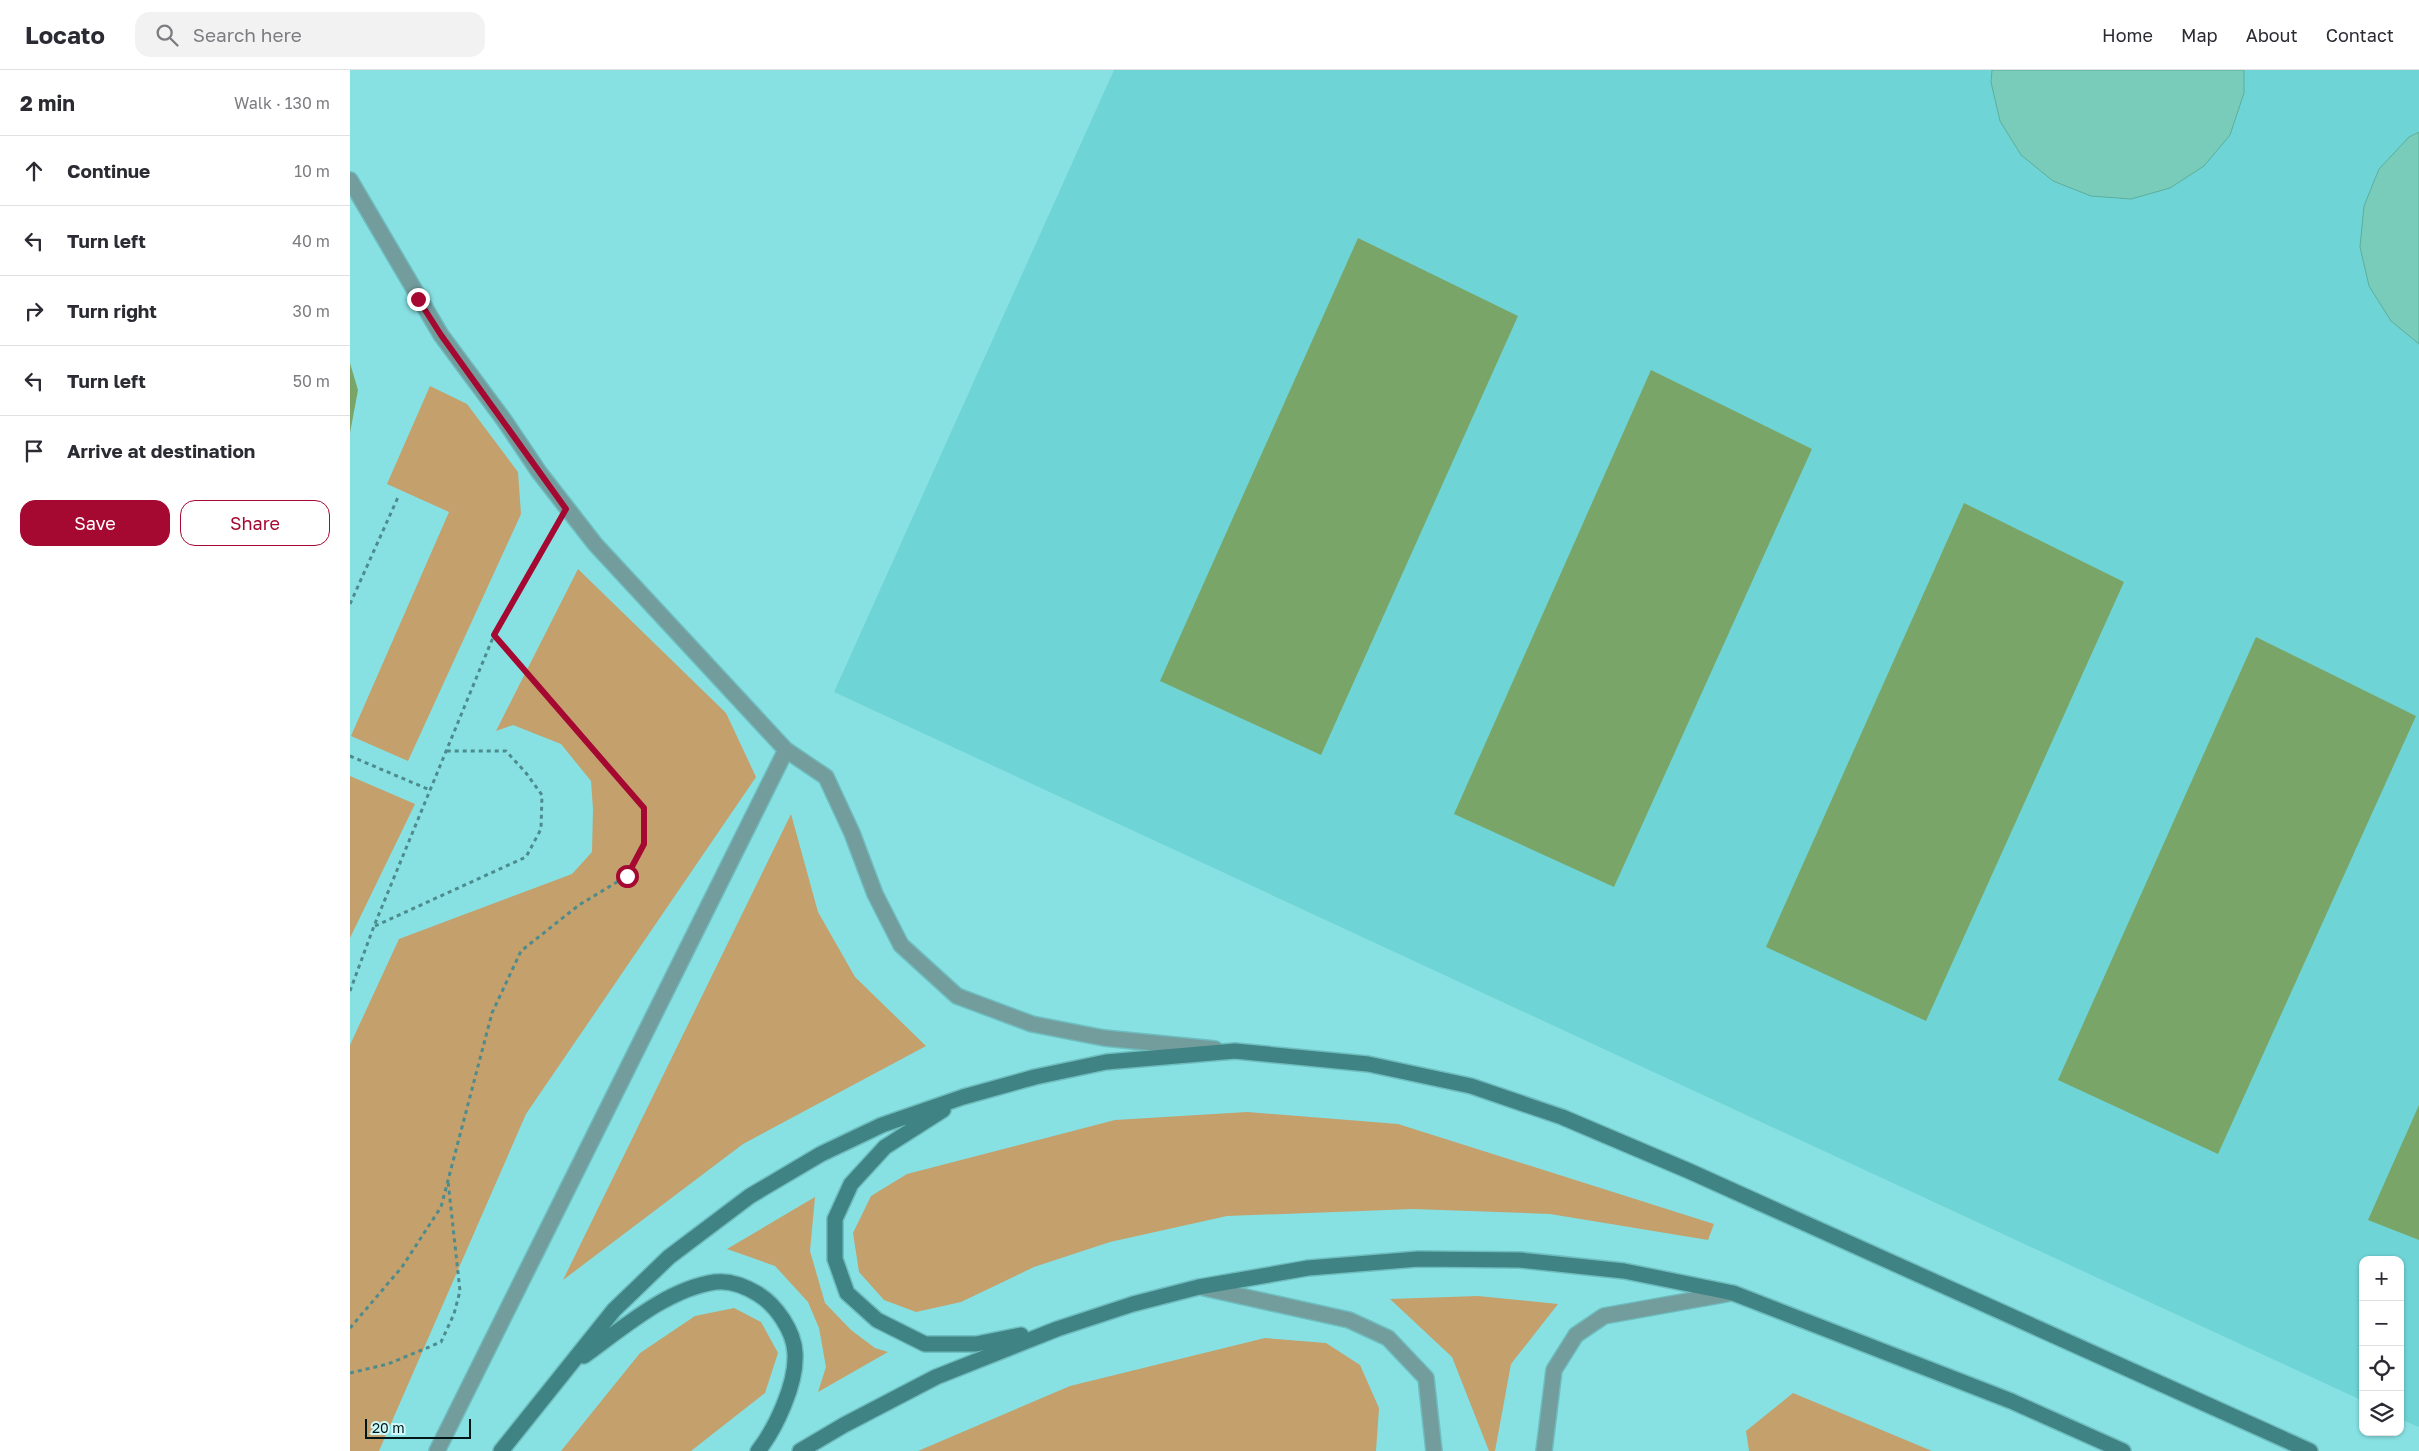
<!DOCTYPE html>
<html lang="en">
<head>
<meta charset="utf-8">
<style>
  :root { --surface:#fff; --page:#f2f2f3; --text:#2b2b33; --muted:#7c7c81; --line:#e1e1e2; --accent:#a50831 }
  body { margin:0; font-family:"Golos Text",sans-serif; background:var(--page); color:var(--text) }
  .controls { position:absolute; right:15px; bottom:15px; display:grid; overflow:hidden; border-radius:10px; box-shadow:0 1px 4px #0004 }
  .controls button { width:45px; height:45px; display:grid; place-items:center; padding:0; border:0; border-bottom:1px solid var(--line); background:var(--surface); color:var(--text); font:25px sans-serif }
  .scale { position:absolute; left:15px; bottom:12px; width:106px; box-sizing:border-box; padding-left:5px; border:2px solid #001717; border-top:0; font-size:14px; line-height:18px; white-space:nowrap; color:#001717; -webkit-text-stroke:4px #cff9fa; paint-order:stroke }
  .stop { position:absolute; width:15px; height:15px; margin:-11px; border:4px solid #a50831; border-radius:50%; background:#fff }
  .stop.end { background:#a50831; border-color:#fff; box-shadow:0 1px 5px #0008 }
  .list { margin:0; padding:0; list-style:none }
  h2 { display:flex; justify-content:space-between; align-items:center; height:65px; margin:0; padding:0 20px; font-size:21px }
  h2 small { font-size:16px; font-weight:400; color:var(--muted) }
  .list li { display:grid; grid-template-columns:32px 1fr auto; gap:15px; align-items:center; box-sizing:border-box; height:70px; padding:0 20px; border-top:1px solid var(--line) }
  .list b { display:block; font-size:19px; white-space:nowrap }
  .list em { font-size:16px; font-style:normal; color:var(--muted) }
  .actions { display:flex; gap:10px; padding:15px 20px }
  .actions a { flex:1; padding:11px 0; border:1px solid var(--accent); border-radius:15px; text-align:center; font-size:18px; color:var(--accent) }
  .actions .main { background:var(--accent); color:#fff }
  .icon { flex:none; width:28px; height:28px; fill:none; stroke:currentColor; stroke-width:2; stroke-linecap:round; stroke-linejoin:round }
  .map { position:relative; flex:none; width:2069px; height:1381px; overflow:hidden }
  header { display:flex; align-items:center; gap:30px; box-sizing:border-box; height:70px; padding:0 25px; background:var(--surface); border-bottom:1px solid var(--line) }
  header strong { font-size:24px }
  nav { display:flex; gap:28px; margin-inline-start:auto; font-size:18px }
  .search { width:350px; height:45px; background:var(--page); display:flex; align-items:center; gap:12px; box-sizing:border-box; padding:0 18px; border-radius:15px; color:var(--muted); font-size:19px }
  main { display:flex }
  aside { flex:1; background:var(--surface) }
  .map>svg:first-child { display:block }
</style>
</head>
<body>
<header>
<strong>Locato</strong>
<div class="search"><svg class="icon" aria-label="search" viewBox="0 0 24 24"><circle cx="10" cy="10" r="6"/><path d="M15 15l6 6"/></svg>Search here</div>
<nav><a>Home</a><a>Map</a><a>About</a><a>Contact</a></nav>
</header>
<main>
<aside>
<h2>2 min<small>Walk · 130 m</small></h2>
<ul class="list">
<li><svg class="icon" aria-label="ahead" viewBox="0 0 24 24"><path d="M12 20V5M6 11l6-6 6 6"/></svg><div><b>Continue</b></div><em>10 m</em></li>
<li><svg class="icon" aria-label="left" viewBox="0 0 24 24"><path d="M17 20v-9H6M10 6l-5 5 5 5"/></svg><div><b>Turn left</b></div><em>40 m</em></li>
<li><svg class="icon" aria-label="right" viewBox="0 0 24 24"><path d="M7 20v-9h11M14 6l5 5-5 5"/></svg><div><b>Turn right</b></div><em>30 m</em></li>
<li><svg class="icon" aria-label="left" viewBox="0 0 24 24"><path d="M17 20v-9H6M10 6l-5 5 5 5"/></svg><div><b>Turn left</b></div><em>50 m</em></li>
<li><svg class="icon" aria-label="arrive" viewBox="0 0 24 24"><path d="M6 21V4h12l-3 4 3 4H6"/></svg><div><b>Arrive at destination</b></div></li>
</ul>
<div class="actions"><a class="main">Save</a><a>Share</a></div>
</aside>
<div class="map">
<svg width="2069" height="1381" viewBox="0 0 2069 1381">
  <rect width="100%" height="100%" fill="#87e1e3"/>
  <path fill="#6fd4d6" d="M764,0H2069V1357L2050,1349V1190H2013V1331L484,622Z"/>
  <path fill="#c3a06c" d="M80,316L117,334L168,402L171,444L58,691L1,666L99,442L37,414Z
    M228,499L376,643L406,707L176,1044L29,1381H0V975L49,869L222,804L242,782L243,739L241,711L211,674L163,655L146,661Z
    M0,706L65,734L0,868Z
    M441,744L468,842L505,907L576,976L393,1074L213,1210Z
    M897,1042L1048,1054L1364,1154L1358,1170L1200,1144L1063,1139L877,1146L760,1172L684,1197L611,1232L566,1242L534,1230L509,1202L503,1163L521,1126L557,1104L765,1050Z
    M465,1127L460,1181L475,1233L501,1260L525,1278L538,1282L468,1322L476,1297L469,1258L458,1232L425,1196L377,1179Z
    M1128,1226L1208,1234L1161,1294L1145,1381H1139L1102,1287L1040,1229Z
    M384,1238L411,1252L428,1283L415,1323L341,1381H211L290,1283L345,1246Z
    M915,1268L976,1273L1010,1295L1029,1338L1026,1381H568L720,1316Z
    M1443,1323L1582,1381H1399L1396,1361Z"/>
  <path fill="#79a668" d="M1008,168L1168,246L971,685L810,611Z
    M0,293L8,320L0,363Z
    M1301,300L1462,379L1264,817L1104,744Z
    M1614,433L1774,512L1576,951L1416,877Z
    M1906,567L2066,646L1868,1084L1708,1010Z
    M2069,1035V1170L2018,1150Z"/>
  <path fill="#79ccb9" stroke="#5baf9c" d="M1642,0H1894V23L1880,65L1854,96L1820,118L1781,129L1741,126L1703,111L1671,85L1650,51L1641,12Z
    M2069,62V274L2041,251L2019,216L2010,177L2014,136L2029,99L2059,67Z"/>
  <g fill="none" stroke-linecap="round" stroke-linejoin="round">
    <defs>
      <path id="lane" d="M0,110L91,265L154,350L189,402L245,474L436,680L476,707L502,763L525,824L551,875L607,926L682,954L754,968L865,979
        M850,1217L999,1250L1038,1268L1076,1308L1084,1381
        M87,1381L436,680
        M1194,1381L1204,1300L1226,1265L1254,1246L1382,1223"/>
      <path id="secondary" d="M593,1040L535,1077L501,1114L485,1149V1189L497,1223L527,1250L575,1274H626L671,1265
        M234,1286C273,1258 317,1219 365,1212C381,1210 395,1216 408,1224C426,1235 444,1261 445,1283C447,1313 426,1358 408,1381
        M151,1381L264,1240L319,1187L400,1126L471,1084L532,1055L613,1027L685,1007L756,992L885,981L1018,994L1121,1016L1212,1047L1339,1101L1960,1381
        M450,1381L494,1355L586,1307L707,1259L783,1234L849,1217L958,1198L1068,1189L1170,1190L1274,1201L1383,1223L1661,1331L1773,1381"/>
    </defs>
    <use href="#lane" stroke="#6fbdbe" stroke-width="18"/>
    <use href="#secondary" stroke="#6fbdbe" stroke-width="18"/>
    <path stroke="#4d8b8c" stroke-width="3" stroke-dasharray="4 4" stroke-linecap="butt" d="M0,534L49,425
      M0,686L80,720
      M25,856L176,787L191,759L192,725L176,703L156,681H96
      M0,921L24,856L144,565L203,463
      M0,1258L52,1197L91,1137L142,943L171,881L229,835L277,806L294,774V738L144,565
      M0,1303L38,1294L91,1272L104,1244L110,1221L98,1111"/>
    <use href="#lane" stroke="#739c9d" stroke-width="15"/>
    <use href="#secondary" stroke="#3f8384" stroke-width="15"/>
  </g>
  <g fill="none" stroke-linecap="round" stroke-linejoin="round">
    <path stroke="#a50831" stroke-width="6" d="M68,229L91,265L216,439L144,565L294,738V774L277,806"/>
  </g>
</svg>
<div class="controls">
<button>+</button>
<button>−</button>
<button><svg class="icon" aria-label="locate" viewBox="0 0 24 24"><circle cx="12" cy="12" r="6"/><path d="M12 2v4M12 18v4M2 12h4M18 12h4"/></svg></button>
<button><svg class="icon" aria-label="layers" viewBox="0 0 24 24"><path d="M12 4l9 5-9 5-9-5zM3 14l9 5 9-5"/></svg></button>
</div>
<div class="scale">20 m</div>
<div class="stop" style="left:277px;top:806px"></div>
<div class="stop end" style="left:68px;top:229px"></div>
</div>
</main>
</body>
</html>
